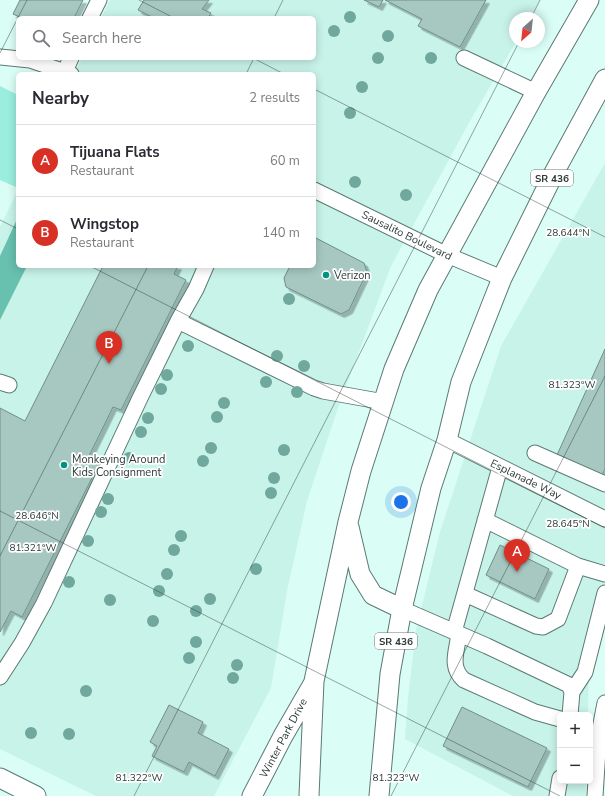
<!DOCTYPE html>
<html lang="en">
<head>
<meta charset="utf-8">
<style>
  :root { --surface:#fff; --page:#f2f2f3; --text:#2b2b33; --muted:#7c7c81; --line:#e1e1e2; --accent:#d93025 }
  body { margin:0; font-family:"Nunito Sans",sans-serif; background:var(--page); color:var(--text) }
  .controls { position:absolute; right:12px; bottom:12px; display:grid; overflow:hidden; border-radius:6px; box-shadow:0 2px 10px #0003 }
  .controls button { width:36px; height:36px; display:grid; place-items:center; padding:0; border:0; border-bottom:1px solid var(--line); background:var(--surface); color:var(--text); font:20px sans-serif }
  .compass { position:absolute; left:509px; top:12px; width:36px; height:36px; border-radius:50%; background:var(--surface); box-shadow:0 2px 10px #0003; rotate:207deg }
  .you { position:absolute; left:401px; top:502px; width:14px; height:14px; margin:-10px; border:3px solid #fff; border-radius:50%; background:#1a73e8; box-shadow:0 0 0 6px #1a73e833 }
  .badge { display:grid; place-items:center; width:26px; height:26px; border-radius:50%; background:var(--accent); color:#fff; font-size:13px; font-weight:700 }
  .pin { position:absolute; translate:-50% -33px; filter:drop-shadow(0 1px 2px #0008) }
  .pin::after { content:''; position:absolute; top:21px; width:14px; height:12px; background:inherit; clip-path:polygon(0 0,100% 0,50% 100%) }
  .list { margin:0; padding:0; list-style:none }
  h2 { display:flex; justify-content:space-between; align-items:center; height:52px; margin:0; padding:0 16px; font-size:17px }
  h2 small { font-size:13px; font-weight:400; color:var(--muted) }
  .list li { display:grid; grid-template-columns:26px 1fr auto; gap:12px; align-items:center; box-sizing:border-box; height:72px; padding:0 16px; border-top:1px solid var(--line) }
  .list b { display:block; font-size:15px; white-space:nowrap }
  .list p { margin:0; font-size:13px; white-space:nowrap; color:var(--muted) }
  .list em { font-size:13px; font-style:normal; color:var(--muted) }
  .icon { flex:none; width:22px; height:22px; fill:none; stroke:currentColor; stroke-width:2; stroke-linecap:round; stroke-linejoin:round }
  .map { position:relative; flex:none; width:605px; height:796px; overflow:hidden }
  .search { position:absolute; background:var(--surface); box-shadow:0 2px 10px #0003; left:16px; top:16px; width:300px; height:44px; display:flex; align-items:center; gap:10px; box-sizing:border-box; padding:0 14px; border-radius:6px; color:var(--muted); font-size:15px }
  .panel { position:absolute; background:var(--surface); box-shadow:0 2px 10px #0003; left:16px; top:72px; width:300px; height:196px; border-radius:6px }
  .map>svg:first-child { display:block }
</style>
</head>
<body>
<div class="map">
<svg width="605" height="796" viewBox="0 0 605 796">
  <defs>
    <filter id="shadow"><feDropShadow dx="3.5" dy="3.5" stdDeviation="0" flood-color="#0004"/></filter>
  </defs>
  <rect width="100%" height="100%" fill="#dafdf5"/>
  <path fill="#c8f3e9" d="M110,0H540L530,18H515L516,42L470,121L391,266L338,408L307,501L287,591L271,688L214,796H96L0,749V227L18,190V266H314V74H74L82,58H314V18H101Z
    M605,163V580L589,664L588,715H560V781H587L586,796H513L405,739L408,698L416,630L440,532L501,346Z"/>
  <path fill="#9beddd" d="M0,86L18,95V182L16,187L0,180Z"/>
  <path fill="#68c0af" d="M18,217V266H27L0,320V256Z"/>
  <path fill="#a6c8c1" stroke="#6f8f88" filter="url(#shadow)" d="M20,0H83L74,18H22L13,14Z
    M144,0H209L202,9L211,13L208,18H154L138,10Z
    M364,0H383L379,7Z
    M385,0H486L460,47L418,26L422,19Z
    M314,237L364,263L367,272L349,310L341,314L286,287L284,278L290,266H314Z
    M103,266H178L174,274L186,280L121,410L113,407L89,456L100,462L22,617L11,611L0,632V408L25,421Z
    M605,349V469L602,475L557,455Z
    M500,545L549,569L535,599L486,575Z
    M169,705L203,722L198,733L229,749L215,776L189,762L184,772L152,756L157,746L150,742Z
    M462,707L547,748L528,787L443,746Z"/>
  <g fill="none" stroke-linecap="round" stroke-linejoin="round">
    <defs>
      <path id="minor" d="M90,18L99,0
        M0,57L30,60L71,74
        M464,58L536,92
        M65,71L71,58
        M314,190L447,255L502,278
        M178,321L314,388L323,391L384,402
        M0,382L9,385
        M447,440L605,519
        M535,453L605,484
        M485,520L578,566L605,574
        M465,594L536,626L543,627L558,619L578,566
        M402,609L487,646L569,685L572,692L570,715
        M454,632L500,467
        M459,634C457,651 449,667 464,680L535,712L560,719
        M0,677L22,643L44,603L140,398L178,321L196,289L206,266
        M572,692L585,672L605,593
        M557,796L560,778
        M595,796L599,734L605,703"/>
      <path id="major" d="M349,527L360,574L373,595L402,609
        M0,778L36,796
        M252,796L283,736L313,684
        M309,796L314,681L348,522L361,471L394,369L428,290L536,92L589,0
        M379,796L390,674L402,609L431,488L447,440L461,382L502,278L555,171L605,79"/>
    </defs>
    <use href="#minor" stroke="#5a7a73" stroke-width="17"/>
    <use href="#major" stroke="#5a7a73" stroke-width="21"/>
    <use href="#minor" stroke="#fff" stroke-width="15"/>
    <use href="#major" stroke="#fff" stroke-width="19"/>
  </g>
  <g fill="#70a89e">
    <circle cx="350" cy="17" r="6"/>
    <circle cx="334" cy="31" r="6"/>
    <circle cx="388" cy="36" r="6"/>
    <circle cx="378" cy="58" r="6"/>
    <circle cx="431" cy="58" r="6"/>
    <circle cx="362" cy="87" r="6"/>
    <circle cx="350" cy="113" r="6"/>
    <circle cx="355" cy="182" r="6"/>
    <circle cx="406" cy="195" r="6"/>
    <circle cx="289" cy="299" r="6"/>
    <circle cx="188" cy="346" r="6"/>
    <circle cx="277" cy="356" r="6"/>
    <circle cx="304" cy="366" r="6"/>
    <circle cx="167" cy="375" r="6"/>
    <circle cx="266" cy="382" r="6"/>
    <circle cx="161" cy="389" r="6"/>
    <circle cx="297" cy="392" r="6"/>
    <circle cx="224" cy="403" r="6"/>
    <circle cx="217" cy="417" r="6"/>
    <circle cx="148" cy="418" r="6"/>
    <circle cx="141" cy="432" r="6"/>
    <circle cx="211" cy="448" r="6"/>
    <circle cx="284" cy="450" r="6"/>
    <circle cx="129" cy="458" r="6"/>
    <circle cx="203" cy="461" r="6"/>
    <circle cx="274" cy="478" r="6"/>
    <circle cx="271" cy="493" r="6"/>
    <circle cx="108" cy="499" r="6"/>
    <circle cx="101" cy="512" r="6"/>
    <circle cx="181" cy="536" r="6"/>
    <circle cx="88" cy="541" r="6"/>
    <circle cx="174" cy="550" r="6"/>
    <circle cx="256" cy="569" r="6"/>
    <circle cx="167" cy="574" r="6"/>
    <circle cx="69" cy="582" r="6"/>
    <circle cx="159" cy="591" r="6"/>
    <circle cx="210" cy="599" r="6"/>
    <circle cx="110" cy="600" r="6"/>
    <circle cx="196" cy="611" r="6"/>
    <circle cx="153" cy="621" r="6"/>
    <circle cx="196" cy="642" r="6"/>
    <circle cx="189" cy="658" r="6"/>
    <circle cx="237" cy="665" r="6"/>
    <circle cx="233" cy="678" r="6"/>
    <circle cx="86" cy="691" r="6"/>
    <circle cx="31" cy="733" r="6"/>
    <circle cx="69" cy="734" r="6"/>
  </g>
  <path fill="none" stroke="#2d3b38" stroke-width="1" stroke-opacity="0.45" d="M139,0L174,18M274,18L283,0M531,18L540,0M0,53L27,0M253,58L284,74M246,74L254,58M314,89L605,237M0,220L18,229M90,266L605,528M0,511L560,796M0,556L148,266M134,796L519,42M391,796L605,376"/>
  <g fill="#009381" stroke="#fff" stroke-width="1.5">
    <circle cx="326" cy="275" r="4"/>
    <circle cx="64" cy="465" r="4"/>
  </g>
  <g text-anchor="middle" stroke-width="3.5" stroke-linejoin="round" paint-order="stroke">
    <g fill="#fff" stroke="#6c7674" stroke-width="1">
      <rect x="531" y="170" width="42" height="16" rx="3"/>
      <rect x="375" y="633" width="42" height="16" rx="3"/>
    </g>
    <g font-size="10" font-weight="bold" fill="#2d3b38">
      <text x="552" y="182">SR 436</text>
      <text x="396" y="645">SR 436</text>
    </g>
    <g font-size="11" fill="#2d3b38" stroke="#fff">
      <text transform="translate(407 235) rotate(26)" y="4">Sausalito Boulevard</text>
      <text transform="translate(526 479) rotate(26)" y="4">Esplanade Way</text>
      <text transform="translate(283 738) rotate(-62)" y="4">Winter Park Drive</text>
    </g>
    <g font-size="11" fill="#2d3b38" stroke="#fff" text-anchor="start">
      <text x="334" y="279">Verizon</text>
      <text x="72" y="463">Monkeying Around<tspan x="72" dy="13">Kids Consignment</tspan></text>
    </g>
  </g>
  <g font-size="10" text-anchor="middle" fill="#2d3b38" stroke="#fff" stroke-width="3.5" stroke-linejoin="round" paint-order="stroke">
    <text x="568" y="236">28.644°N</text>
    <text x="572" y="388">81.323°W</text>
    <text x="37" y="519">28.646°N</text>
    <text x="568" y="527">28.645°N</text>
    <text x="33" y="551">81.321°W</text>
    <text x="139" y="781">81.322°W</text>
    <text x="396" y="781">81.323°W</text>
  </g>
</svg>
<div class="controls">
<button>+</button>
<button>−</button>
</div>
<svg class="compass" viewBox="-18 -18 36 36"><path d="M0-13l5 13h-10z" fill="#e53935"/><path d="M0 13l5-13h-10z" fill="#7c7c81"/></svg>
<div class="you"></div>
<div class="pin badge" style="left:517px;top:572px">A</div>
<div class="pin badge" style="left:109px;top:364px">B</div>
<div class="search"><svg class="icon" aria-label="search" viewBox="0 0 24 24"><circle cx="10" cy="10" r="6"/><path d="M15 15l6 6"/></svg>Search here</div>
<section class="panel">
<h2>Nearby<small>2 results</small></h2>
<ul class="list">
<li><span class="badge">A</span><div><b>Tijuana Flats</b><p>Restaurant</p></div><em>60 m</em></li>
<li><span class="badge">B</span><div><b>Wingstop</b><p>Restaurant</p></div><em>140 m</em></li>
</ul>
</section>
</div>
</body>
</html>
